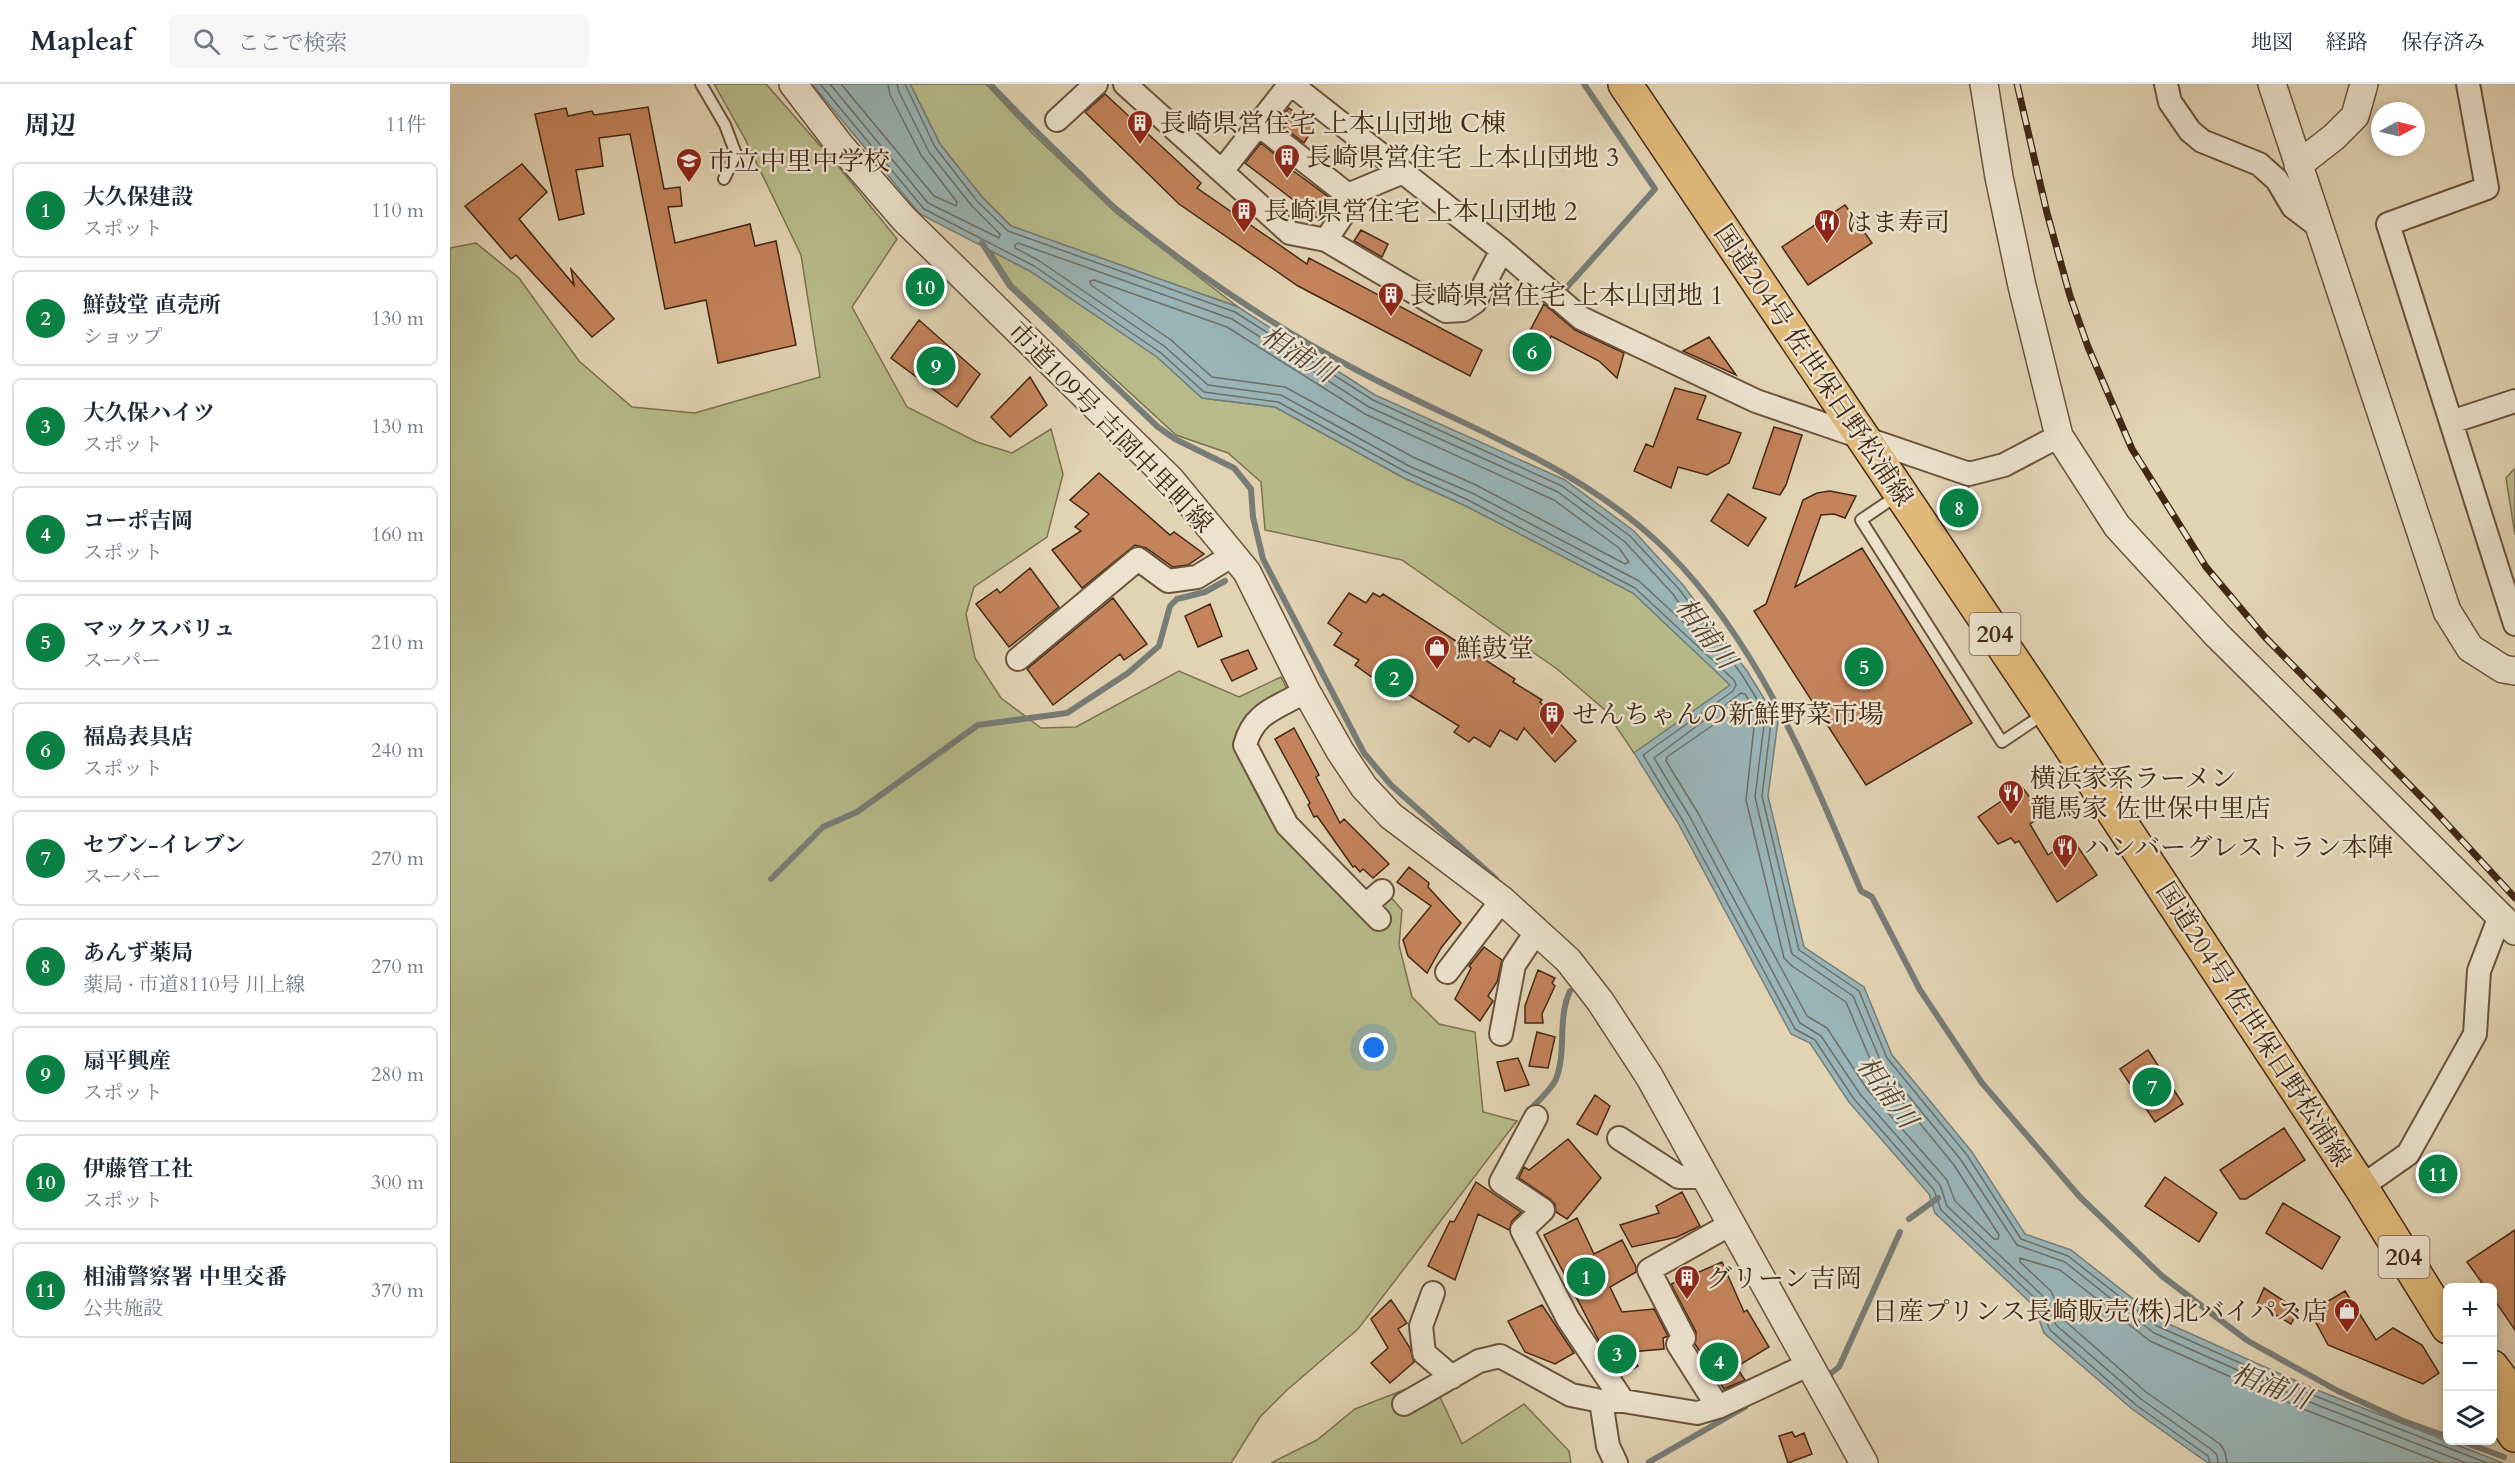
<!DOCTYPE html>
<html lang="ja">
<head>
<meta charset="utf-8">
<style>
  :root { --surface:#fff; --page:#f6f6f7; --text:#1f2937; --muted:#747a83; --line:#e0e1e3; --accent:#0b8043 }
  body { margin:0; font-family:Cardo,"Noto Serif JP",serif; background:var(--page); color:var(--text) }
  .controls { position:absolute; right:18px; bottom:18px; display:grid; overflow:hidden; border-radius:9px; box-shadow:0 3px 9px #0003 }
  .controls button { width:54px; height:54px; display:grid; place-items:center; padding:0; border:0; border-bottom:2px solid var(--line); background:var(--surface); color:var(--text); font:30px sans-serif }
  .compass { position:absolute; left:1921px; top:18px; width:54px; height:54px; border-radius:50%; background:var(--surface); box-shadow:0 3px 9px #0003; rotate:83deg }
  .you { position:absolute; left:924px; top:964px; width:21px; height:21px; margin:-15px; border:4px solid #fff; border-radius:50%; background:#1a73e8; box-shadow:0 0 0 9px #1a73e833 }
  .badge { display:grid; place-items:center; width:39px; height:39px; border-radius:50%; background:var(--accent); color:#fff; font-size:20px; font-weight:700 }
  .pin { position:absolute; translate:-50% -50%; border:3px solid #fff; box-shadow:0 2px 6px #0006 }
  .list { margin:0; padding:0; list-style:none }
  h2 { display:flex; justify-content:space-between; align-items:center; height:78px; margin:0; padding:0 24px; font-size:26px }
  h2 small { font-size:20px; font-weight:400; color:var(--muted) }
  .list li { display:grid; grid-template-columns:39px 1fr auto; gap:18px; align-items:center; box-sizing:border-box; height:96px; margin:0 12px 12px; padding:0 12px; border:2px solid var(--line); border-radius:9px }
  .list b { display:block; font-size:22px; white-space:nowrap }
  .list p { margin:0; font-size:20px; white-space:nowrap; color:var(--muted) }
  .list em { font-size:20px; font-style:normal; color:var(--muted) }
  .icon { flex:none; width:33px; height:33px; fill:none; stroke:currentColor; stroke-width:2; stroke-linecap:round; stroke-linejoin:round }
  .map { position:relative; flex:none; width:2065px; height:1379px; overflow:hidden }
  header { display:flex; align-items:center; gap:36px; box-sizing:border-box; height:84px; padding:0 30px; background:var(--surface); border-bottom:2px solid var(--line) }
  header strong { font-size:28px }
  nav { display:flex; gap:33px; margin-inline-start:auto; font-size:21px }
  .search { width:420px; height:54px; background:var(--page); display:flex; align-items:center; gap:15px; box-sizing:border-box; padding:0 21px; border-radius:9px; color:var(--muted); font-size:22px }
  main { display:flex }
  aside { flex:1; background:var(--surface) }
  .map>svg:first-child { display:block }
</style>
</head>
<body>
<header>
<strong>Mapleaf</strong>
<div class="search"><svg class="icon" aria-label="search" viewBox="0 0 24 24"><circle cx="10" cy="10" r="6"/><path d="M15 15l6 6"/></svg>ここで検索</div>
<nav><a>地図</a><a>経路</a><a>保存済み</a></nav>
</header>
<main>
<aside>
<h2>周辺<small>11件</small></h2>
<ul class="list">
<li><span class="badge">1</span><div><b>大久保建設</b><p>スポット</p></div><em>110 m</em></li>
<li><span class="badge">2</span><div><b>鮮鼓堂 直売所</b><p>ショップ</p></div><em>130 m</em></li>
<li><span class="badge">3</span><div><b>大久保ハイツ</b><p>スポット</p></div><em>130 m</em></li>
<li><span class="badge">4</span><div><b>コーポ吉岡</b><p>スポット</p></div><em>160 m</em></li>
<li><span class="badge">5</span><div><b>マックスバリュ</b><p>スーパー</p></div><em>210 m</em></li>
<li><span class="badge">6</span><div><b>福島表具店</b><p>スポット</p></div><em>240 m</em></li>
<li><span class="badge">7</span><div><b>セブン-イレブン</b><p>スーパー</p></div><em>270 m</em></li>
<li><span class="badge">8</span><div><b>あんず薬局</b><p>薬局 · 市道8110号 川上線</p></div><em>270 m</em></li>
<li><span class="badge">9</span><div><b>扇平興産</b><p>スポット</p></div><em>280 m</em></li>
<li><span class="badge">10</span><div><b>伊藤管工社</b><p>スポット</p></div><em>300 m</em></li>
<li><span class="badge">11</span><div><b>相浦警察署 中里交番</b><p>公共施設</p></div><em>370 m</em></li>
</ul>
</aside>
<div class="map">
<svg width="2065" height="1379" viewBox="0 0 2065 1379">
  <rect width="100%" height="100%" fill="#e2d3b3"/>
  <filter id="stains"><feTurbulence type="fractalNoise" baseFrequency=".00333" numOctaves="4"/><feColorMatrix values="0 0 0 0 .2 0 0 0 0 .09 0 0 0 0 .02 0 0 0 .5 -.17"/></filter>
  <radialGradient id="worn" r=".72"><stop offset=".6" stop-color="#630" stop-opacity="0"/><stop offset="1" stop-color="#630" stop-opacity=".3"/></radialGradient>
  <path fill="#b7bb8a" stroke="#7d7250" stroke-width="1.5" d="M264,0H316L388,82L447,155L402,223L457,323L527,358L562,369L601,345L613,390L597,453L524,503L516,530L525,574L551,614L591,644L626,643L729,587L789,613L831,593L839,609L796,631L786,664L830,743L930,824L939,811L952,826L949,861L962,913L989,940L1025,948L1033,1028L1067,1037L908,1245L837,1306L810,1333L781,1379H0V164L26,159L69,194L129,277L182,323L245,329L370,293L351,171L294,53Z
    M460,0H536L581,48L666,129L788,223L561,142L532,113L490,60Z
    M541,167L580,187L707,273L752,314L825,323L954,394L1016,422L1183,509L1281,601L1184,669L1155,626L1107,585L952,476L815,446L811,398L778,369L726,351L562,200Z
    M2065,384V451L2056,394Z
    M956,1305L989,1311L1012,1360L1074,1320L1119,1367L1121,1379H821L867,1356L905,1325Z"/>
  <path fill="#99b5b8" stroke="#777d77" stroke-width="1.5" d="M362,0H460L490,60L532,113L561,142L788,223L925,311L1115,396L1184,447L1233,501L1297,587L1328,637L1318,712L1354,863L1414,903L1442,971L1522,1068L1575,1150L1621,1166L1710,1236L1862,1304L2053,1379H1758L1682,1325L1594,1249L1584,1222L1485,1129L1479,1110L1399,1018L1360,959L1341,950L1228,739L1184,669L1280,601L1183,509L1016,422L954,394L825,323L752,314L707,273L580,187L470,130Z"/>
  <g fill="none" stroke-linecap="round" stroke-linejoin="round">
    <path stroke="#6e6f66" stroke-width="1.5" d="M370,0L474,125L584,182L711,269L754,308L828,318L956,388L1018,416L1185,504L1284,596L1286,601L1283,607L1193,671L1233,737L1345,945L1365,956L1404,1015L1484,1106L1491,1126L1588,1217L1600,1246L1686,1321L1758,1372L1760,1379
      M380,0L478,119L549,154L550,150L522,122L479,68L449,8L447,0
      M391,0L484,112L506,122L507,118L471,71L440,11L438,0
      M455,0L485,63L527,117L558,147L785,228L923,316L1112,402L1180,452L1229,505L1292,591L1321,638L1312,712L1349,866L1409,907L1437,974L1517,1071L1571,1155L1618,1172L1707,1242L1860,1310L2037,1379
      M568,159L782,235L919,323L1108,408L1175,458L1223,510L1248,547L1244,548L1189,497L1022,409L959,382L831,311L758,301L714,262L588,176L565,164V161Z
      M644,196L777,243L915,330L1104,416L1169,464L1179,478L1175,480L1026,401L963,373L835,303L762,293L721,256L641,201L640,197Z
      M1289,623L1293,624L1304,643L1296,716L1334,874L1342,882L1396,918L1423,982L1504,1081L1549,1151L1548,1155H1544L1505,1117L1497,1096L1417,1005L1377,944L1357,932L1248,729L1216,677L1217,673Z
      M1768,1379L1767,1371L1762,1366L1691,1315L1606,1241L1593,1212L1497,1122L1490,1101L1410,1010L1371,952L1350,939L1240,733L1204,674L1291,609L1295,610L1314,641L1305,713L1342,870L1403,912L1431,978L1511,1076L1567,1161L1615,1178L1704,1249L1857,1317L2016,1379
      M1777,1379L1775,1368L1770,1360L1696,1308L1614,1236L1601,1207L1570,1178V1174L1610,1186L1700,1257L1853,1325L1992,1379"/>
    <path stroke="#777d77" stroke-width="6" d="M540,0C569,31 600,61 631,91C644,104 657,118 671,129C742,187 820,240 901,283C1009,342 1129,379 1218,468C1311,562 1360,687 1411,807L1422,813L1470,906L1532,999L1629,1112L1712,1192L1798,1257L1888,1307L1951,1336L1998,1353
      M532,159L559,201L708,343L725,355L784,384L801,405L803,433L813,475L914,669L941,701L1046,795
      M1110,211L1205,105L1134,0
      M321,795L373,743L407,728L528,641L617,629L678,589L709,562L720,522L727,515L755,508L775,497
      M1079,1027C1087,1018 1101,1006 1106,995C1117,967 1107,935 1120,907
      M1459,1135L1488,1114
      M1380,1290L1389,1283L1450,1148
      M2008,1356L2054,1373
      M1199,1378L1295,1323"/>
  </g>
  <path fill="#c4835b" stroke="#432915" stroke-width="1.5" d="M655,10L751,99L747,104L857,180L859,174L1032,266L1020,292L848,202L729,120L635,28Z
    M198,23L214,105L230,103L232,122L218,123L225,159L300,140L305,162L326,157L346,261L268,279L256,216L215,225L180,50L149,54L153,82L126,86L134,130L109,136L85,30L116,24L118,32L142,27L144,31Z
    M839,24L864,43L854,59L827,38Z
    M811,59L839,82L838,83L884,117L871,137L795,79Z
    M72,80L97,108L69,135L124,201L121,185L164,235L142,253L66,171L61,175L15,122Z
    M1395,121L1422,159L1358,201L1332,163Z
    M911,146L938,160L932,173L904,157Z
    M474,185L493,203L477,221L458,203Z
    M1094,220L1125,246L1174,269L1167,294L1149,277L1101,252L1090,281L1066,273Z
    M469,236L530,290L507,323L441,274Z
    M1259,253L1286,291L1233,267Z
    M580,293L597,321L560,353L541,333Z
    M1225,304L1256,312L1247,335L1291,349L1279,379L1257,391L1228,383L1221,404L1184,387L1196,360L1203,363Z
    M1324,343L1352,351L1336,401L1330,411L1303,404Z
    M649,389L720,451L724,448L754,470L738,481L723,483L696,464L685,461L632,504L602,466L631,447L625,443L639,430L620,416Z
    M1518,403L1527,417L1506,431L1497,416Z
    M1380,407L1406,412L1395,434L1384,430L1371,431L1345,503L1412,464L1522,639L1416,701L1304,527L1316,520L1353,416L1367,409Z
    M1278,410L1316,434L1298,462L1261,437Z
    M580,484L609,523L559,563L526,520L547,505L550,509Z
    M899,509L916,519L923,509L930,513L933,510L1065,595L1063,598L1092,616L1090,618L1126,657L1105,678L1074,644L1067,656L1050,646L1040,663L1024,653L1019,658L1004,648L1009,642L951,606L947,611L905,581L909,576L884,561L892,549L878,539Z
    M663,514L697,560L674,576L670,570L603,621L577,585Z
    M760,520L772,552L748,563L735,532Z
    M798,566L807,585L782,597L771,576Z
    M844,644L869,691L866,693L890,739L894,735L939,780L923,794L913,785L910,788L905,782L903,783L867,732L864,733L858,721L860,719L825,655Z
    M1572,703L1593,731L1580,740L1598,771L1622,754L1647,791L1607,818L1569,757L1565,759L1561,754L1548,760L1528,733Z
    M959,783L979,799L978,803L1011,839L991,864L977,889L958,872L953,856L981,822L947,798Z
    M1034,863L1052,876L1047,898L1038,912L1043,917L1030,937L1005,915L1021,884L1019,882Z
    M1088,886L1105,894L1102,899L1105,902L1092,930L1093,939H1075V922Z
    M1087,948L1105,953L1098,984L1079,982Z
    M1698,966L1733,1020L1705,1038L1670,985Z
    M1068,974L1079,1001L1055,1007L1047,978Z
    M1145,1011L1160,1022L1147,1051L1127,1040Z
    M1834,1044L1855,1076L1796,1115H1790L1770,1086Z
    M1118,1055L1151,1094L1117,1135L1106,1128L1105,1120L1100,1115L1069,1094L1074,1083L1079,1086Z
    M1996,1074L2005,1093L1982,1107L1972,1088Z
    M1715,1093L1767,1129L1749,1158L1695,1122Z
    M1026,1098L1071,1128L1062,1137L1059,1146L1028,1130L1005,1196L978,1182L1000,1137L1004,1138Z
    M1232,1108L1250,1142L1227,1153L1182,1163L1170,1141L1209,1129L1206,1122Z
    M1833,1119L1890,1153L1872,1185L1816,1149Z
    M1127,1134L1144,1170L1172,1156L1186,1183V1188L1160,1203L1172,1228L1204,1225L1218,1252L1213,1254L1214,1265L1180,1268L1188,1282L1172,1292L1148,1255L1094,1151Z
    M2065,1146V1246L2043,1214V1203H2035L2017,1178Z
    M1272,1178L1294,1228L1297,1226L1319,1263L1286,1283L1295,1296L1274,1305L1245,1260L1246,1248L1221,1200Z
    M1814,1204L1848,1226L1841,1240L1807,1220Z
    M1895,1207L1926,1256L1943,1244L1972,1261L1989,1289L1973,1300L1878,1261L1864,1235L1868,1223Z
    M941,1216L957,1239L948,1245L960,1264L964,1278L940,1299L921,1279L938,1264L921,1235Z
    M1092,1221L1124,1269L1105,1280L1075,1268L1058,1237Z
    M1342,1348L1345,1353L1354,1349L1362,1370L1338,1379L1329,1352Z"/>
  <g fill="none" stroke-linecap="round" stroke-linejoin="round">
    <defs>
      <path id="service" d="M251,0L275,41L286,70L274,95
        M1448,411L1411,436L1552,658L1595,629"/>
      <path id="minor" d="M675,0L840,149L876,156L996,227L1013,226L1025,218L1052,166
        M841,0L1052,166L1131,234L1306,317L1519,390L1554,381L1609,352
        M1716,0L1720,18L1740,47L1752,57L1809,80L1827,96L1843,123L1868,142
        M607,36L646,0
        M809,41L903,115L876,156
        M772,87L840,0
        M898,111L953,88
        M2065,317L2001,338L2065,540
        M2001,338L1938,140L2037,104L2018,0
        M568,575L688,475L718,497L747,493L783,471
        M856,607C828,624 804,627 795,661L837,741L929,835
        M916,821L932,807
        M997,888L1052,816
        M1051,950L1064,881L1086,848
        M1086,1033L1051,1098L1093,1126L1072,1146L1118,1235L1173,1317
        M1169,1054L1229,1093H1255
        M1911,1103L1958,1070L2025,950L2029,887L2050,832
        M983,1209L971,1242L974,1269L1002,1293
        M1151,1317L1158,1362L1166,1379
        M954,1320L1029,1277L1050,1272L1121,1311L1151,1317H1173L1247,1329L1268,1323L1360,1280
        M1268,1323L1228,1260L1234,1254L1199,1186L1281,1140"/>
      <path id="tertiary" d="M343,0L389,60L454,135L721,396L797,488L856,607L890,667L914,703L941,732L1052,816L1118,876L1150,917L1199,992L1414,1379
        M1534,0L1549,93L1572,202L1609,352L1667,442L1767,551L2065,847
        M1822,0L1997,527L2020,564L2053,585L2065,587
        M1848,81L1884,53L1905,32L1914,0"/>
      <path id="trunk" d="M1175,0L1597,627L1911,1103L1998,1243
        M2042,1283L2065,1314
        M2042,1316L2065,1351"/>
    </defs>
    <use href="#service" stroke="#6b543c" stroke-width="14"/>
    <use href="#minor" stroke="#6b543c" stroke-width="26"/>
    <use href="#tertiary" stroke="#6b543c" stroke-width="30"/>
    <use href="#trunk" stroke="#432915" stroke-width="36"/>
    <use href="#service" stroke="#ece2ce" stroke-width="10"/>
    <use href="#minor" stroke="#ece2ce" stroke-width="22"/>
    <use href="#tertiary" stroke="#ece2ce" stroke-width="27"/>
    <use href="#trunk" stroke="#e1ba7a" stroke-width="33"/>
    <defs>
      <path id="rail" d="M1567,0L1597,129L1620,212L1638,263L1682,365L1756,483L1814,552L1984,726L2065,814"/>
    </defs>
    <use href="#rail" stroke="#432915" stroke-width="7"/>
    <use href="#rail" stroke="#ece2ce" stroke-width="4.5" stroke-dasharray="14" stroke-linecap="butt"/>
  </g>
  <defs>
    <symbol id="building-pin" viewBox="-11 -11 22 30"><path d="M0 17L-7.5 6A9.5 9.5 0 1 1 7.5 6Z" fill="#8f2418" stroke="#ece2ce"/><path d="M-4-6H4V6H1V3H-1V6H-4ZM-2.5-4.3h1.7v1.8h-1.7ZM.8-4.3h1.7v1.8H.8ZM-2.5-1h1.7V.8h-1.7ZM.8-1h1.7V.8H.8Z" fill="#fff"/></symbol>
    <symbol id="school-pin" viewBox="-11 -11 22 30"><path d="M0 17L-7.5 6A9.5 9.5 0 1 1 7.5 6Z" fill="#8f2418" stroke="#ece2ce"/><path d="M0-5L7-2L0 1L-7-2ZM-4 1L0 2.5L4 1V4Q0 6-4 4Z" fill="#fff"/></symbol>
    <symbol id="restaurant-pin" viewBox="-11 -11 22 30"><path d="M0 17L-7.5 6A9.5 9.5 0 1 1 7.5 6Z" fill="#8f2418" stroke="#ece2ce"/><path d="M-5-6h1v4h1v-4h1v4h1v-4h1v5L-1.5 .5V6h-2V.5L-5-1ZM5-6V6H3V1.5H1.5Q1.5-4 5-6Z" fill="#fff"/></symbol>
    <symbol id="shop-pin" viewBox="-11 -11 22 30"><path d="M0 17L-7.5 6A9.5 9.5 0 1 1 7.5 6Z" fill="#8f2418" stroke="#ece2ce"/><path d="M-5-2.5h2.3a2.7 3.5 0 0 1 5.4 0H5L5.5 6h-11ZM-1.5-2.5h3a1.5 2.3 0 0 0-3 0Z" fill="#fff"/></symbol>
  </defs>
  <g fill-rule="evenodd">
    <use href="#building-pin" x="675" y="24" width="30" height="40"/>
    <use href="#building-pin" x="822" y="58" width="30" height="40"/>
    <use href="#school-pin" x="224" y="62" width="30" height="40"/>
    <use href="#building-pin" x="779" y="112" width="30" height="40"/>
    <use href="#restaurant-pin" x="1362" y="123" width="30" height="40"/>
    <use href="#building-pin" x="926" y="196" width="30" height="40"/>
    <use href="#shop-pin" x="972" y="549" width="30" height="40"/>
    <use href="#building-pin" x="1087" y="615" width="30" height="40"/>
    <use href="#restaurant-pin" x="1546" y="694" width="30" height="40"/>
    <use href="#restaurant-pin" x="1600" y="748" width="30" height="40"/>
    <use href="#building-pin" x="1222" y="1179" width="30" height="40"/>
    <use href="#shop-pin" x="1882" y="1212" width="30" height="40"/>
  </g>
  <g text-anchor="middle" stroke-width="5" stroke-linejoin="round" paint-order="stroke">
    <g fill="#ece2ce" stroke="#76604c" stroke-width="1.5">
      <rect x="1519.5" y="529" width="51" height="42" rx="4.5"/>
      <rect x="1928.5" y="1152" width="51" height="42" rx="4.5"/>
    </g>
    <g font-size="24" font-weight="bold" fill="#432915">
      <text x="1545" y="558">204</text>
      <text x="1954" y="1181">204</text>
    </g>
    <g font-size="26" fill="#432915" stroke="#ece2ce" text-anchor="start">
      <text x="710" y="48">長崎県営住宅 上本山団地 C棟</text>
      <text x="856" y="82">長崎県営住宅 上本山団地 3</text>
      <text x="258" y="86">市立中里中学校</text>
      <text x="814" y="136">長崎県営住宅 上本山団地 2</text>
      <text x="1396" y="147">はま寿司</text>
      <text x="960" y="220">長崎県営住宅 上本山団地 1</text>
      <text x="1006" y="573">鮮鼓堂</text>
      <text x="1122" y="639">せんちゃんの新鮮野菜市場</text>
      <text x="1580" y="703">横浜家系ラーメン<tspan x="1580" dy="30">龍馬家 佐世保中里店</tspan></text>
      <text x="1634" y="772">ハンバーグレストラン本陣</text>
      <text x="1256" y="1203">グリーン吉岡</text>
      <text x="1878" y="1236" text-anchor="end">日産プリンス長崎販売(株)北バイパス店</text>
    </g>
    <g font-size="26" fill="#432915" stroke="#ece2ce">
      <text transform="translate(1364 281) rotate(56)" y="9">国道204号 佐世保日野松浦線</text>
      <text transform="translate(661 343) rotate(46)" y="9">市道109号 吉岡中里町線</text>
      <text transform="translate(1804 940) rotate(57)" y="9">国道204号 佐世保日野松浦線</text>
    </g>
    <g font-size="27" font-style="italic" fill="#544536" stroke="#ece2ce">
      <text transform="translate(848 270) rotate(32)" y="9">相浦川</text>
      <text transform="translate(1256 549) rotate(53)" y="9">相浦川</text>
      <text transform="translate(1437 1008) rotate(54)" y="9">相浦川</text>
      <text transform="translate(1821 1302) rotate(21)" y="9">相浦川</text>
    </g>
  </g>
  <rect width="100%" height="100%" filter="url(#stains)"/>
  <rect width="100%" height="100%" fill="url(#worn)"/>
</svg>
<div class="controls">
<button>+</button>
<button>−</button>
<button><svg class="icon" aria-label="layers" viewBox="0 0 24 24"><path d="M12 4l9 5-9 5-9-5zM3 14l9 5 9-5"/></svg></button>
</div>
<svg class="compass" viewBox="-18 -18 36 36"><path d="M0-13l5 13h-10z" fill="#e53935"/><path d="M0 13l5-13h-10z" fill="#747a83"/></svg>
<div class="you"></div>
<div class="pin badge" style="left:1136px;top:1193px">1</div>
<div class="pin badge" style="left:944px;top:594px">2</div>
<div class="pin badge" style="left:1167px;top:1270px">3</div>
<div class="pin badge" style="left:1269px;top:1278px">4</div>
<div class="pin badge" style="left:1414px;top:583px">5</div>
<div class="pin badge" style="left:1082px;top:268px">6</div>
<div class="pin badge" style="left:1702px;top:1003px">7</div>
<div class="pin badge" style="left:1509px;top:424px">8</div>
<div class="pin badge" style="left:486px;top:282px">9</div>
<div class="pin badge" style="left:475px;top:203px">10</div>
<div class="pin badge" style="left:1988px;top:1090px">11</div>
</div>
</main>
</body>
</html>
